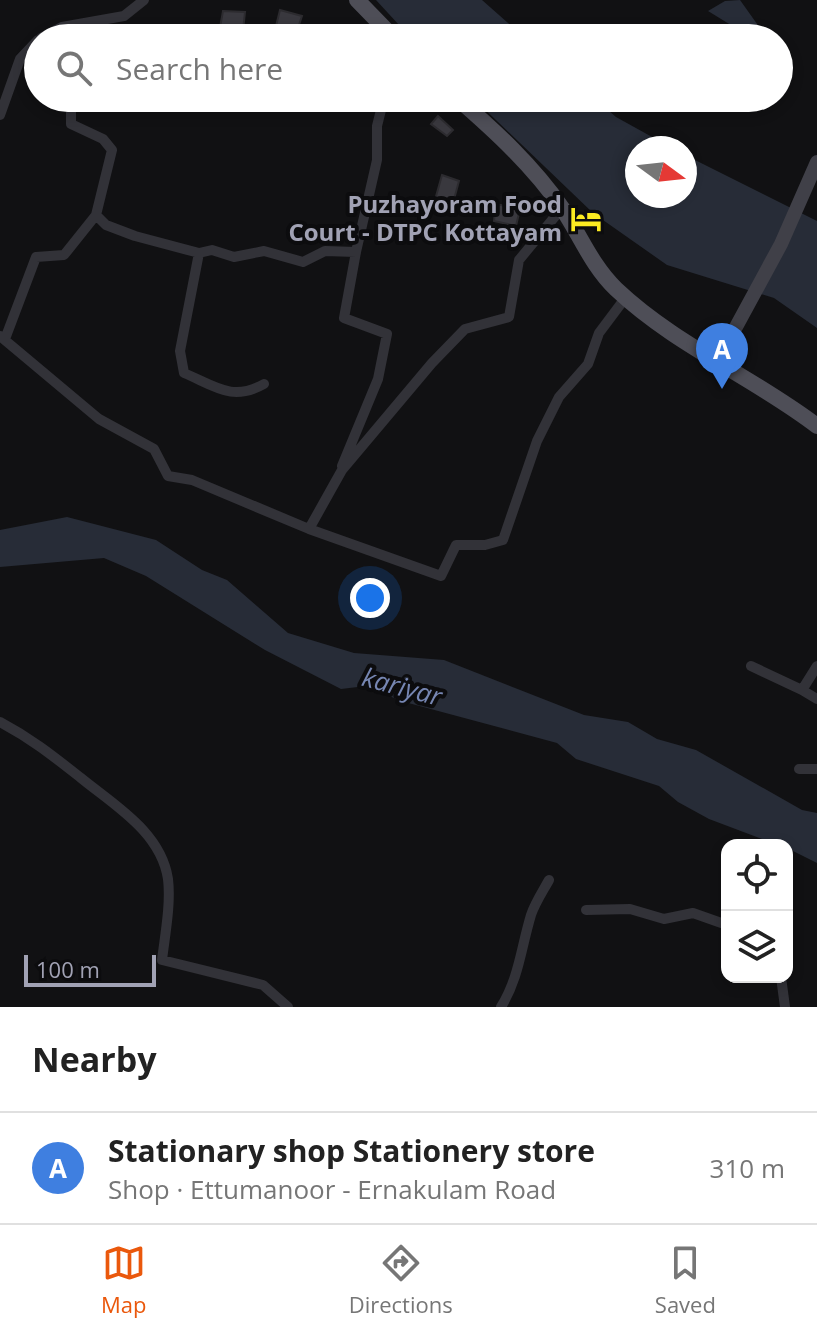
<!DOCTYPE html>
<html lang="en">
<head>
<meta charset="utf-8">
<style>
  :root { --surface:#fff; --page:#f6f6f6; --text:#222; --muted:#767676; --line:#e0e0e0; --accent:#ea580c }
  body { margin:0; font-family:"Open Sans",sans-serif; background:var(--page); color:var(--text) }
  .controls { position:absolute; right:24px; bottom:24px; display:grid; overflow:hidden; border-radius:16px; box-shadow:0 4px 12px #0003 }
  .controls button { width:72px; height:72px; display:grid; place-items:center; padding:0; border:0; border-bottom:2px solid var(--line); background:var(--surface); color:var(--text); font:40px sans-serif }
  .compass { position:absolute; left:625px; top:136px; width:72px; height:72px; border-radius:50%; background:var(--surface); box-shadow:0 4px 12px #0003; rotate:105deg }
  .scale { position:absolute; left:24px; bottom:20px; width:132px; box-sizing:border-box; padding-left:8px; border:4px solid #a1a2b4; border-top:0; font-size:22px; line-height:28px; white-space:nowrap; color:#a1a2b4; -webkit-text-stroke:6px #0c0c0e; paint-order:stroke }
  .you { position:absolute; left:370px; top:598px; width:28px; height:28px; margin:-20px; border:6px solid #fff; border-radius:50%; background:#1a73e8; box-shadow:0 0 0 12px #1a73e833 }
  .badge { display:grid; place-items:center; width:52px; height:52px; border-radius:50%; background:var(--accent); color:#fff; font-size:26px; font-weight:700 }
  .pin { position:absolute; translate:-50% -66px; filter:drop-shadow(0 2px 4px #0008) }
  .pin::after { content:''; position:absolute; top:42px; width:28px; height:24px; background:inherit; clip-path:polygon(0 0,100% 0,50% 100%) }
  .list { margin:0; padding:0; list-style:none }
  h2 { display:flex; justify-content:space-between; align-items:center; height:104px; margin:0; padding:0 32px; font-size:34px }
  h2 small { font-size:26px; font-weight:400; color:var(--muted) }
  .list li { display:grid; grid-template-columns:52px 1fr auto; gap:24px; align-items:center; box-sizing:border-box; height:112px; padding:0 32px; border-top:2px solid var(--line) }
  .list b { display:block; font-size:30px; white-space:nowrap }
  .list p { margin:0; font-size:26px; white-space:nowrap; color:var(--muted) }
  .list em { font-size:26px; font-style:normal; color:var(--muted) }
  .icon { flex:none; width:44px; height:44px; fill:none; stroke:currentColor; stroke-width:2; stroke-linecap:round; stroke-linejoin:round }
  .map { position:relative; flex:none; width:817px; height:1007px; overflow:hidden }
  .search { position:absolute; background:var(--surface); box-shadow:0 4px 12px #0003; left:24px; right:24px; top:24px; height:88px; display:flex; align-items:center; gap:20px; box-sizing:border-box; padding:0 28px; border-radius:44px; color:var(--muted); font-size:30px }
  .sheet { height:216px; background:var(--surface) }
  nav { display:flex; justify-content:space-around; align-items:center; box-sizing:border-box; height:112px; border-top:2px solid var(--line); background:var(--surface); font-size:22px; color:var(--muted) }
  nav a { display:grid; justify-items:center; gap:4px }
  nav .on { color:var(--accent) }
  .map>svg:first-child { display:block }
</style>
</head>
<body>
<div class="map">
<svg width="817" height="1007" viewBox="0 0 817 1007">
  <rect width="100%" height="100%" fill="#111113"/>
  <path fill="#272c37" d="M376,0H482L525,38H411Z
    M740,0L767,38H752L708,11L725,1Z
    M473,98H594L616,117L672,148H637V196H685V155L817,221V328L774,298L667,265L593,213Z
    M67,517L156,540L202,570L227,580L288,633L354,653L444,660L584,715L628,722L657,739L696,750L802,810L817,813V863L787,848V845H778L709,819L678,802L659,786L576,759L557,743L401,701L366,686L341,689L265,650L146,576L104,558L0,567V530Z"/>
  <path fill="#39383e" stroke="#2c2b2f" stroke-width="2" d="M280,10L302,16L295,37L275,30Z
    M223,11L245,12L243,31L219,33Z
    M438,116L453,130L447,136L431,124Z
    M442,175L459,181L452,207L435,200Z
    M496,204L520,209L516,226L494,221Z"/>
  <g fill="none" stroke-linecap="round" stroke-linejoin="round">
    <path stroke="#323238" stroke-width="10" d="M41,38L62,27L124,16L144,0
      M90,38L95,22
      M0,115L20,59L38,40
      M562,208L519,260L509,317L465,329L432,363L342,470L309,529L441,576L456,545H485L503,540L537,441L559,397L588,364L599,333L626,297
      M96,215L106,225L135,236L199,253L212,250L234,257L264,251L303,262L325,251L356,252L377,160V126L384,98
      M199,253L180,351L184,373C215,386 232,402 264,384
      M0,336L99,419L154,449L168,476L192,480L309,529
      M5,339L36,257L64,255L96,215L112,150L103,139L71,124V98
      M342,466L378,379L387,334L344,318L356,252
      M751,666L802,690L817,666
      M802,690L817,699
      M0,722C32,739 53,756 81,778C114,805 161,832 168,879C171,904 165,935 162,960L263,985L288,1007
      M799,769H817
      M586,910L630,909L664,919L693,913L727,925
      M781,977L785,1007
      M501,1007C519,978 521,948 531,915C535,903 543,891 549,880"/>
    <path stroke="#404048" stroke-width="14" d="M717,362L781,244L817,162"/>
    <path stroke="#4e4e57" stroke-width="16" d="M357,0L394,38
      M457,98C495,131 533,166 562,208C580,235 592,266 616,289C675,345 753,377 817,426"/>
  </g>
  <defs>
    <symbol id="hotel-bare" viewBox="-9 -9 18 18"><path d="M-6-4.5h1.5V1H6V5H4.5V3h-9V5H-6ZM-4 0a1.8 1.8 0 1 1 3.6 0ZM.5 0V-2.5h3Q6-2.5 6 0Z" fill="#fbea21" stroke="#0c0c0e" stroke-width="2.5" paint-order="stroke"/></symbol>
  </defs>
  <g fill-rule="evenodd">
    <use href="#hotel-bare" x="564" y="197" width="44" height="44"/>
  </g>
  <g text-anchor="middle" stroke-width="8" stroke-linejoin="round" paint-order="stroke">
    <g font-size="24" font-weight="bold" fill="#a1a2b4" stroke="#0c0c0e" text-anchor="end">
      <text x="562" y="213">Puzhayoram Food<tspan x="562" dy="28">Court - DTPC Kottayam</tspan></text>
    </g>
    <g font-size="26" font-style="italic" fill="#7686b2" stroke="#0c0c0e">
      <text transform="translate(402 687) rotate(15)" y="9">kariyar</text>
    </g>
  </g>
</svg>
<div class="controls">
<button><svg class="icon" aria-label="locate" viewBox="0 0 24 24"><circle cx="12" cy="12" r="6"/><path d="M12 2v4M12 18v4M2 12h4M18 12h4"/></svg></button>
<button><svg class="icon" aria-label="layers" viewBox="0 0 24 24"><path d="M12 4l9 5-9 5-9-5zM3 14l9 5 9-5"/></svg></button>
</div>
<svg class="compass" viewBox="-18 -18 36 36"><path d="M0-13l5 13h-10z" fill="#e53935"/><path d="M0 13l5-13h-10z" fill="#767676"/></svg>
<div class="scale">100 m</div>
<div class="you"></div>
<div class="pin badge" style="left:722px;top:389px;background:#3f7fe0">A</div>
<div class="search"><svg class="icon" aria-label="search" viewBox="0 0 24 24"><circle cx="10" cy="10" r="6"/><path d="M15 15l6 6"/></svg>Search here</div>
</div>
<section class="sheet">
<h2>Nearby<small></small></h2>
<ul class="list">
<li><span class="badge" style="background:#3f7fe0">A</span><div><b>Stationary shop Stationery store</b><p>Shop · Ettumanoor - Ernakulam Road</p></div><em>310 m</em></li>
</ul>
</section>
<nav>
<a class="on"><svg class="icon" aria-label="map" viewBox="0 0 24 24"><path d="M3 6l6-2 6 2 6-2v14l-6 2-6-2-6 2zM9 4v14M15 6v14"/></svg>Map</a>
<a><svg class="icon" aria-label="directions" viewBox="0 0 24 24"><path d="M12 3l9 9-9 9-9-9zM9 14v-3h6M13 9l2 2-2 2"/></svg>Directions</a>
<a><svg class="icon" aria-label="saved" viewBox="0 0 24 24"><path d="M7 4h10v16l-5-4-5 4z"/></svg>Saved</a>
</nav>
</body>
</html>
